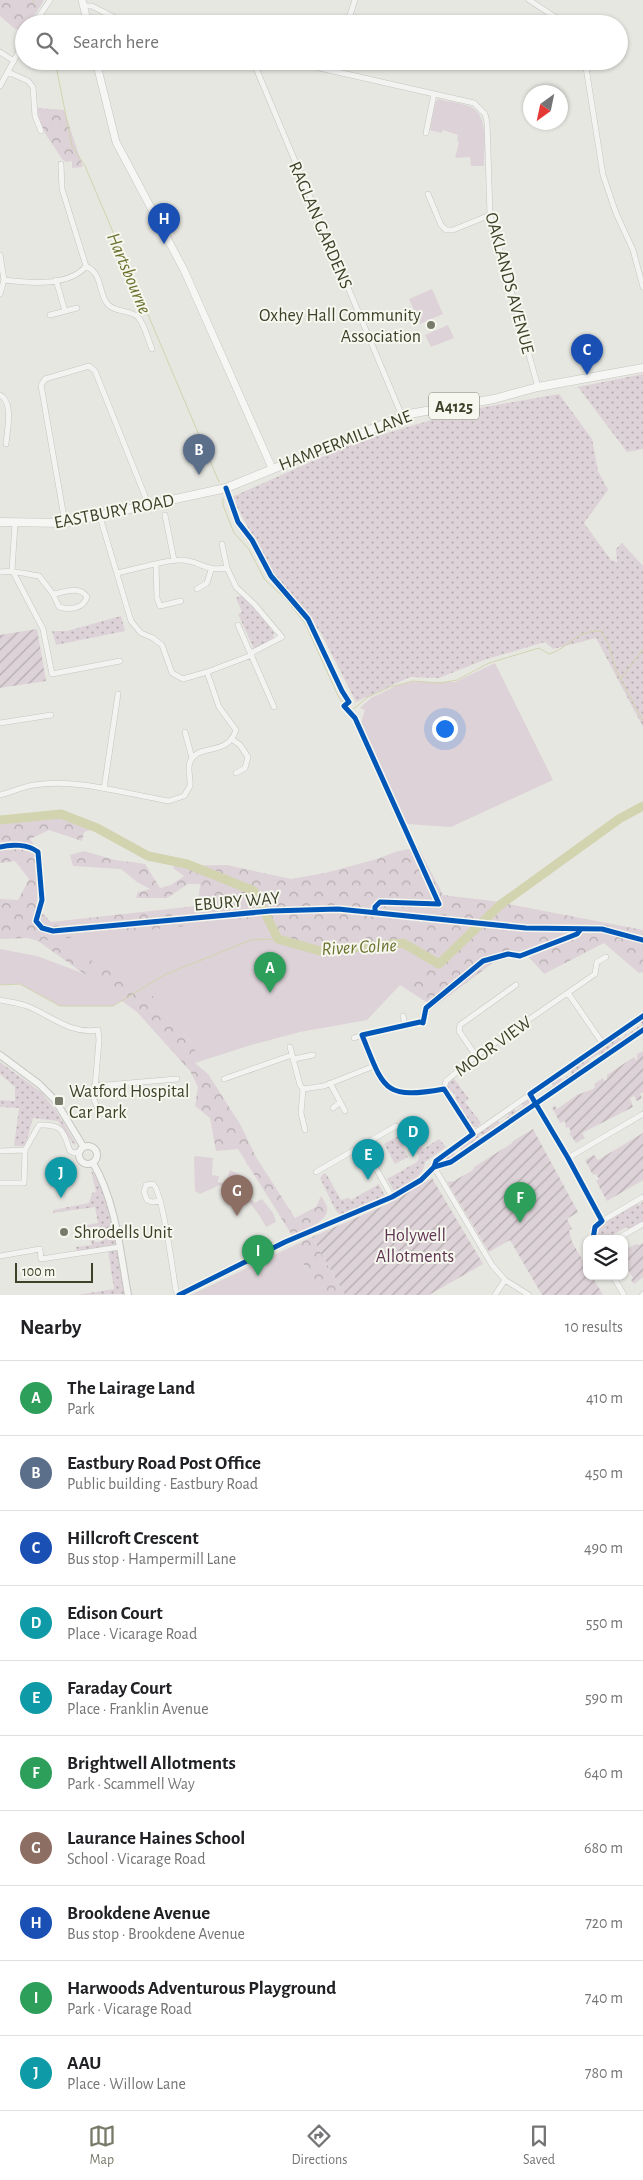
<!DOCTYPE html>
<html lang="en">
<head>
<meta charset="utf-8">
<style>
  :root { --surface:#fff; --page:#f6f6f6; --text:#202124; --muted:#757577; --line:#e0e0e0; --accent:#787b69 }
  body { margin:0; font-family:"Alegreya Sans",sans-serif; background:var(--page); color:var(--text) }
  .controls { position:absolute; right:15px; bottom:15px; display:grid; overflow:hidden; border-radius:10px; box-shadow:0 1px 4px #0004 }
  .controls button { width:45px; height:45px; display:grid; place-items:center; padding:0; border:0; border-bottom:1px solid var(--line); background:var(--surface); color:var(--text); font:25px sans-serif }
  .compass { position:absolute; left:523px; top:85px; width:45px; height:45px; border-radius:50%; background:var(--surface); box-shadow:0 1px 4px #0004; rotate:213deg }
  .scale { position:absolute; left:15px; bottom:12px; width:78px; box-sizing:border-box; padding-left:5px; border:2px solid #3d4128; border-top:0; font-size:14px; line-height:18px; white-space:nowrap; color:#3d4128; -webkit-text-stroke:4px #f6f7ef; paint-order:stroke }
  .you { position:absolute; left:444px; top:728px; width:18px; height:18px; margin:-12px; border:4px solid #fff; border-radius:50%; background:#1a73e8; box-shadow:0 0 0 8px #1a73e833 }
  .badge { display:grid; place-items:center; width:32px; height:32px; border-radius:50%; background:var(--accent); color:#fff; font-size:16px; font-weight:700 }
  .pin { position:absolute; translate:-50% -41px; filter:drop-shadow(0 1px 2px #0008) }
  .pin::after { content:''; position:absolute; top:26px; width:18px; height:15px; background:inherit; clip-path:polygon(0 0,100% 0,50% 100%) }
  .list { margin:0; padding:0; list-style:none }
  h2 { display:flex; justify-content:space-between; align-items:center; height:65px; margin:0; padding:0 20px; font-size:21px }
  h2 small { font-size:16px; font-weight:400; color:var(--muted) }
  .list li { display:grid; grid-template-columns:32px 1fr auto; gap:15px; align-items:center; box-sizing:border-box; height:75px; padding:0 20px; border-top:1px solid var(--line) }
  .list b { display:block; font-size:19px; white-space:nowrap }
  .list p { margin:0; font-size:16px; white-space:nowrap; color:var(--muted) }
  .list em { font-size:16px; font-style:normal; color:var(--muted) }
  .icon { flex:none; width:28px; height:28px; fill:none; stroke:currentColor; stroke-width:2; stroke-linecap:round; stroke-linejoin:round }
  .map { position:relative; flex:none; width:643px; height:1295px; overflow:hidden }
  .search { position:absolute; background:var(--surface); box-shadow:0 1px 4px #0004; left:15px; right:15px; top:15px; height:55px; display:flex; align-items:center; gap:12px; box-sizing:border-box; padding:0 18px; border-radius:28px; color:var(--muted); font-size:19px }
  .sheet { height:815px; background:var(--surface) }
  nav { display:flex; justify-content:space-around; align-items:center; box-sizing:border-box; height:70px; border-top:1px solid var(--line); background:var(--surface); font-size:14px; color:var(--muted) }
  nav a { display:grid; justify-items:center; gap:2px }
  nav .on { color:var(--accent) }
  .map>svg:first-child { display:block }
</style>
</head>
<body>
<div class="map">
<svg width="643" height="1295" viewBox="0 0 643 1295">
  <defs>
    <pattern id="grass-dots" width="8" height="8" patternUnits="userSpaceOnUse" patternTransform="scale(1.25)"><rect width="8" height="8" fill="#ddd2d7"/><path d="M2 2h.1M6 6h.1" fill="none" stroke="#b4acae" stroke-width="1.8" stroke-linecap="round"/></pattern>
    <pattern id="forest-crowns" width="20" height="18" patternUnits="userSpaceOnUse" patternTransform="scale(1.25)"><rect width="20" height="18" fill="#ddd2d7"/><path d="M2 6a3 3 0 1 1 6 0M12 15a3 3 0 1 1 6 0" fill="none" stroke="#b4acae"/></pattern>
    <pattern id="garden-furrows" width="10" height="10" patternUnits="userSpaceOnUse" patternTransform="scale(1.25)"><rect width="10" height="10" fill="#ddd2d7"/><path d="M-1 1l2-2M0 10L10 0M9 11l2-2" fill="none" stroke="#b4acae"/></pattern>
  </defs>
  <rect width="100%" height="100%" fill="#e7e7e2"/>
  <path fill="url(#grass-dots)" d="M643,374V449L627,452L578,387Z
    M559,394L592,439L598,471L608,490L584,523L611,560L617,562L616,549L622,543L643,566V727L596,638L553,649L545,642L484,660L439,678L410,677L356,702L321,633L272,574L232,497L353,443L462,411Z
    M242,595L250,605L252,604L274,633L273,638L267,641L268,643L254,649L238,614L242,612L236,598Z
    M121,616L125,631L56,645L52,631H67Z
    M643,1019V1028L601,1057L598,1054L589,1060L591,1064L549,1093L547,1090L553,1086L551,1082L560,1076L562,1080L572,1073L570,1070L617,1036L621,1039L625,1036L624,1032L627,1035L642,1024L640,1021Z
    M0,1062L41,1092L55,1109L76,1144L74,1145L58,1121L33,1118L25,1146H14L19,1108L0,1107V1100L15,1101V1087L0,1074Z
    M453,1077L469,1099L465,1102L481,1123L477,1127H472L453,1100L456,1097L452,1091L448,1093C445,1085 447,1083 453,1077Z
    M527,1099L530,1101L529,1106L484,1137L482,1134L476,1139L478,1142L463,1152L460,1148L454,1153L456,1156L443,1162L440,1160L497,1119L500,1123L509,1116L507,1112L513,1108L516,1111L523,1106L521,1103Z
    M398,1117L414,1144L422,1140L424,1143L421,1145L423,1149L439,1139L446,1147L425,1162C424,1177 406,1184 394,1191L387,1179L417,1162L419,1157Z
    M398,1136L408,1157L395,1164L384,1144Z
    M91,1171C104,1180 113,1229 116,1245L77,1251L76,1247L92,1245L91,1240H94L95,1242L102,1241L99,1226L92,1227L94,1238H91L90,1236L76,1238L74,1227L98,1223L95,1207L53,1213V1210L89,1203L92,1193L96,1192Z
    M324,1173L327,1175L341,1200L349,1198L351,1200L379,1184L385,1196L341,1216L336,1211L320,1178Z
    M636,1202L638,1205L643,1202V1223L630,1230L627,1227L614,1234V1239H596V1225Z
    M117,1250L126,1294L77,1295L114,1289L108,1251Z"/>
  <path fill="url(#forest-crowns)" d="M0,0H43V2L29,24H24V31L15,29L0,16Z
    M38,108L64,110L83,167L72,168V161L66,162L62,159C53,143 37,128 38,108Z
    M58,818L84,824L93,829L84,832L82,841L49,830L30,839L43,858L36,907L51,922L205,905L199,896L200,884H188L167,898H136L138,892L150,889L137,882L121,869L73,866L70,855L84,851L115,860L145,864L160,888L171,885L184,876L173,868L174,866L227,865L291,879L325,873L377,859L395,852L418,847L443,895L493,901L643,930V972L639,973L604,943L544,974L525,953L494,962L434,1007L400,985L386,941L309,960L128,978L166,1005L183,1034L196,1051L195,1063L208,1074L240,1124L256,1157L295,1218L316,1207L321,1196C323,1199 326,1203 327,1207C331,1220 302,1232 293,1237L238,1149L216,1151L210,1118L195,1106L198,1087L190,1071L137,1012L38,941L28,938L0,939V899L18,900L29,879L15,861L0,863V824Z
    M312,1237L345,1295H322L293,1246Z"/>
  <path fill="#ddd2d7" d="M438,99C449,102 464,103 473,108C489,118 484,150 484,166H471L470,157L455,158L459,142L457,141L458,135L443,130L441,133L430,130L435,103Z
    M432,289L443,314L420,324L409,299Z
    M448,325L454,338L431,347L425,335Z
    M495,663L553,780L451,827L407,824L361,722L365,710L360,708L371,698L398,685L411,682H455Z
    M267,918L278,939L320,951L403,943L439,964L400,985L367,1020L300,1032L251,1045L195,1063L192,1057L196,1051L154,997L87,958L38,941Z
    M0,949L37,956L85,974L124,994L127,997L113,1006H60L20,984L0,985Z
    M196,1156L213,1158L212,1175L219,1176L218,1182L225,1184L230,1170L245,1177L237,1187L255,1203L262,1199L273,1213L276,1222L266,1227C255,1206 243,1192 220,1185L200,1194L195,1191L194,1157Z
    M293,1246L322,1295H191Z"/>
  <path fill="url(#garden-furrows)" d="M37,629L46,681L0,688V635Z
    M643,1051V1092L640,1094L642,1098L637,1101L634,1096L630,1098L633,1107L582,1133L585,1138L576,1143L569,1133L571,1132L569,1127L566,1128L565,1121L560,1123L552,1107L555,1106L557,1109L577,1095L593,1089L595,1087L594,1084L603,1078L604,1081L607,1079V1075L634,1057L637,1061V1054Z
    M533,1129L578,1212L567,1219L572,1229L569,1230L572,1242L587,1267V1276H592L603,1295H542L510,1240L489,1252L447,1182L454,1181L473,1170L474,1167L511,1144L513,1141Z
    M643,1133V1180L607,1201L596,1181L599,1179L596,1174L593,1175L585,1160L594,1155L598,1160Z
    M432,1178L483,1264L429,1295H345L312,1237L388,1204Z
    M643,1243V1277L634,1284L631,1280L633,1278L624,1263V1250L636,1244L639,1245Z"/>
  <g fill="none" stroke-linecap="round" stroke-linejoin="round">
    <path stroke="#d2d3af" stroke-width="1" d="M33,0L34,3
      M55,61L72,146L85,166L219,482
      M223,498V505L234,533L248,548L265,580L284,597L305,623L339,698L352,710L368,697L390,687L413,681L440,683L457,680L489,663L539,648L549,654C571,647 573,631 601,631L608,643L616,670L643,721
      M621,679L643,649
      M0,985L20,984L60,1006H113L164,975L251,940L278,939"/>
    <path stroke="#d2d3af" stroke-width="9" d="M0,820L61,814L97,828L148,856L187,864L254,891L278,939L320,951L403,943L439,964L500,905L619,819L643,806"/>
    <defs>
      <path id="minor" d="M529,0L566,24
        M84,6H92L127,24
        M34,24L50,0
        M347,24L355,0
        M0,52L14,61
        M253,61L402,416
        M289,61L474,103L485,114L487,122L490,215L538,387
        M585,61L603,175L616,213L633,250L643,287
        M332,71L335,61
        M8,72L28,81L33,87L35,116L41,131
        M0,86L24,42
        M426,133L434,94
        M61,164L62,189L86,266
        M428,194L441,225L446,230H453L490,215
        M0,255L4,280L0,294
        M86,266C102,274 98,288 106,302C113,313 129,309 138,317C145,325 148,340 152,349
        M4,280C29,283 69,287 86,266
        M56,280L65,311
        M50,315L77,308
        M0,395C14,402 7,431 6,444
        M165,515L174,560
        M100,517L131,621L141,633L153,638L162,645L172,673L183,679L207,672L252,655
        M65,523L41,385L45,379L89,366L95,371L149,506
        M15,524L12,570L43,629L52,674L120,661
        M222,544L227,568L236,587L255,605L282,637L251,653
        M156,565L157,598L160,606L181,601
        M0,572C13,570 25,574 39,576L53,594L59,607C70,610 83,609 87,597C79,585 66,592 53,594
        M117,573C134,570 166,559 182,560C200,561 205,572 227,568
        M197,589L207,583L211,570
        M238,625L274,707
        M0,723L51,715
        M185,732L192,758
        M233,740L240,745L248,757L245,768L236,773
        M104,789L118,694
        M0,795C11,792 22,787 34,785C78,778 125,794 169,801L184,796L190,786C191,778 187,770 190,762C198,742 227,758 236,730L219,707L207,672
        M568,993L603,1044
        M0,1000C9,1002 18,1003 27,1006C50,1015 71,1035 98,1030L99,1040L94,1100L99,1111
        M403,1016L405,1025
        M416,1023L362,1035C384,1089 383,1100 444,1089
        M354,1038L362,1035
        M290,1047L300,1085L303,1089L301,1113L305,1130
        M476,1056L459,1031L460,1025L516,985
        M294,1059L313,1055
        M224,1079L292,1055
        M330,1083L345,1111
        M94,1086L177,1079
        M303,1089L324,1086L374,1066
        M530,1094L568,1158L602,1221L595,1227L593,1239
        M333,1108L340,1102
        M473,1134L446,1094L444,1089L446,1081L476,1056L595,974L597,962L606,957
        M363,1145L392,1197
        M25,1150L39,1125C63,1124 63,1131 70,1151L74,1153L79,1152
        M0,1151L25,1150L24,1183H0
        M568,1158L643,1114
        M434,1167L451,1162L643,1030
        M434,1167L492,1265L505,1280L529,1295
        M316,1172L396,1126
        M160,1201L152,1202L147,1200L144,1192L146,1185L153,1184C163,1192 173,1274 176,1291L178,1295
        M602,1221L643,1197
        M617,1239L643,1224
        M0,1256L40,1249L41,1259L120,1247
        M613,1276L624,1295
        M179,1295L285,1242L392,1197L421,1180L434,1167L436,1161L446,1153L643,1016
        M495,1295L505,1280
        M642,1295L643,1294"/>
      <path id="tertiary" d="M0,1055L39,1084L55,1100L83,1146
        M79 1155a9 9 0 1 1 18 0a9 9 0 1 1-18 0Z
        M93,1163C116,1202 120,1251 128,1295"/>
      <path id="secondary" d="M82,0L88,24
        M96,61L116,142L184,270L272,468"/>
      <path id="primary" d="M0,522L65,523L226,488L409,414L494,399L538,387L643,368"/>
    </defs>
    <use href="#minor" stroke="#c5c5c0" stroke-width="6"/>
    <use href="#tertiary" stroke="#c5c5c0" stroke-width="8"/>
    <use href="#secondary" stroke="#c5c5c0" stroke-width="8"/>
    <use href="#primary" stroke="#c4c5be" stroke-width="9"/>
    <use href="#minor" stroke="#f3f3f1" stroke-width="5"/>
    <use href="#tertiary" stroke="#f3f3f1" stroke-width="6"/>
    <use href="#secondary" stroke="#f6f6f5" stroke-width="7"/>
    <use href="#primary" stroke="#f6f6f5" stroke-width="8"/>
    <defs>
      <path id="cycleway" d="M226,488L238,522L252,540L271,576L308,619L342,691L349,702L344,706L355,718L439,904L380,902L375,907V912
        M0,847C11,844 28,844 38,852L42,900L36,921L42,928L53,931L271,911L338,909L526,928L602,929L643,940
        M434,1167L451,1162L643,1030
        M593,1239L595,1227L602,1221L568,1158L530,1094L643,1016
        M179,1295L285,1242L392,1197L421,1180L434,1167L436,1161L473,1134L444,1089C383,1100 384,1089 362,1035L420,1022L423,1023L426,1008L483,961L508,954L520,956L577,934L581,929"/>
    </defs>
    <use href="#cycleway" stroke="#f6f7ef" stroke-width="8"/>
    <use href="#cycleway" stroke="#0057b8" stroke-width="5"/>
  </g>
  <g fill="#787b69" stroke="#f6f7ef" stroke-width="2">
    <circle cx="431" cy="325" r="5"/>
    <rect x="54" y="1096" width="10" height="10" rx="2.5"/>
    <circle cx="64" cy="1232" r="5"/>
  </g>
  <g text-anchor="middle" stroke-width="4" stroke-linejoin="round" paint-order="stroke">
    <rect fill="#f6f7ef" stroke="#747864" stroke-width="1" x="429" y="392.5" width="50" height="27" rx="4"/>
    <g font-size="16" font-weight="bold" fill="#3d4128">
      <text x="454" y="412">A4125</text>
    </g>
    <g font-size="18" fill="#3d4128" stroke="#f6f7ef">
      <text transform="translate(321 225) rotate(67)" y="6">RAGLAN GARDENS</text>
      <text transform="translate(510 283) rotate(75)" y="6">OAKLANDS AVENUE</text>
      <text transform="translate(345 440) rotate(-21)" y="6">HAMPERMILL LANE</text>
      <text transform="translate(114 511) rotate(-11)" y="6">EASTBURY ROAD</text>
      <text transform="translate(237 901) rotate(-5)" y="6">EBURY WAY</text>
      <text transform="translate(493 1046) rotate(-36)" y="6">MOOR VIEW</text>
    </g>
    <g font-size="18" fill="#3d4128" stroke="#f6f7ef" text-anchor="start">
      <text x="421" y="321" text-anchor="end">Oxhey Hall Community<tspan x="421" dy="21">Association</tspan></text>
      <text x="69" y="1097">Watford Hospital<tspan x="69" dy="21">Car Park</tspan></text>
      <text x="74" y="1238">Shrodells Unit</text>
    </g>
    <g font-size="18" fill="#5e3450" stroke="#f6f7ef">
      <text x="415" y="1241">Holywell<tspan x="415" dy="21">Allotments</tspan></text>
    </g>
    <g font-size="19" font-style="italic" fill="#6d722e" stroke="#f6f7ef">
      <text transform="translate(130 273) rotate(67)" y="7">Hartsbourne</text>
      <text transform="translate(359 946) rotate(-3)" y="7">River Colne</text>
    </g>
  </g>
</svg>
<div class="controls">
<button><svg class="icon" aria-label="layers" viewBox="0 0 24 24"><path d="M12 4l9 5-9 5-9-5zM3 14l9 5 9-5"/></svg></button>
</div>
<svg class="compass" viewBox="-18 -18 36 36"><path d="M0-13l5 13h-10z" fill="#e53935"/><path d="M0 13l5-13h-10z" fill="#757577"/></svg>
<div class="scale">100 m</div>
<div class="you"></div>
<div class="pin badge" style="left:270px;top:993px;background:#2e9e5b">A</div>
<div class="pin badge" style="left:199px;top:475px;background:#5c6f8a">B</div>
<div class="pin badge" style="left:587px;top:375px;background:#1a4fb4">C</div>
<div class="pin badge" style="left:413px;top:1157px;background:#0f9aa8">D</div>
<div class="pin badge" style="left:368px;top:1180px;background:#0f9aa8">E</div>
<div class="pin badge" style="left:520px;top:1223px;background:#2e9e5b">F</div>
<div class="pin badge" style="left:237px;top:1216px;background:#8d6e63">G</div>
<div class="pin badge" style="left:164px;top:244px;background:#1a4fb4">H</div>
<div class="pin badge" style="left:258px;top:1276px;background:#2e9e5b">I</div>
<div class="pin badge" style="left:61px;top:1198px;background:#0f9aa8">J</div>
<div class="search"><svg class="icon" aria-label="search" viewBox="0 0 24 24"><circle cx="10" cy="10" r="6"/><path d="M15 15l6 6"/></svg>Search here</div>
</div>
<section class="sheet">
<h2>Nearby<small>10 results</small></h2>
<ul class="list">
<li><span class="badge" style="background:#2e9e5b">A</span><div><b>The Lairage Land</b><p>Park</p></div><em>410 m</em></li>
<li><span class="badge" style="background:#5c6f8a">B</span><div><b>Eastbury Road Post Office</b><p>Public building · Eastbury Road</p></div><em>450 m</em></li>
<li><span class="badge" style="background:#1a4fb4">C</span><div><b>Hillcroft Crescent</b><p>Bus stop · Hampermill Lane</p></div><em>490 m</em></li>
<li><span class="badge" style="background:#0f9aa8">D</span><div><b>Edison Court</b><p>Place · Vicarage Road</p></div><em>550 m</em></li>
<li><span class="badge" style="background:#0f9aa8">E</span><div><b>Faraday Court</b><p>Place · Franklin Avenue</p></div><em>590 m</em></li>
<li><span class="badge" style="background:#2e9e5b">F</span><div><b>Brightwell Allotments</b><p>Park · Scammell Way</p></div><em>640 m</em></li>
<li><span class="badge" style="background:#8d6e63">G</span><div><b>Laurance Haines School</b><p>School · Vicarage Road</p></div><em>680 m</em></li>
<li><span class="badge" style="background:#1a4fb4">H</span><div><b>Brookdene Avenue</b><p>Bus stop · Brookdene Avenue</p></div><em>720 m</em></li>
<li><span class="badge" style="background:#2e9e5b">I</span><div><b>Harwoods Adventurous Playground</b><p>Park · Vicarage Road</p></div><em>740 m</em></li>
<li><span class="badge" style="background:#0f9aa8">J</span><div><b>AAU</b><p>Place · Willow Lane</p></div><em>780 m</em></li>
</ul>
</section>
<nav>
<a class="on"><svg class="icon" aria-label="map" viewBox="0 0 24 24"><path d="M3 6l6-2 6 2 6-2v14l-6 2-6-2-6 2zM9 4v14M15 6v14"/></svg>Map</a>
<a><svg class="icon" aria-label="directions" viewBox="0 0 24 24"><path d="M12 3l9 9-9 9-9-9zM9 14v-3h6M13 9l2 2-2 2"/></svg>Directions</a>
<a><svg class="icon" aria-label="saved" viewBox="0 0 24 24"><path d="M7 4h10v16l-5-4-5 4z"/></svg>Saved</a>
</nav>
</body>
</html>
